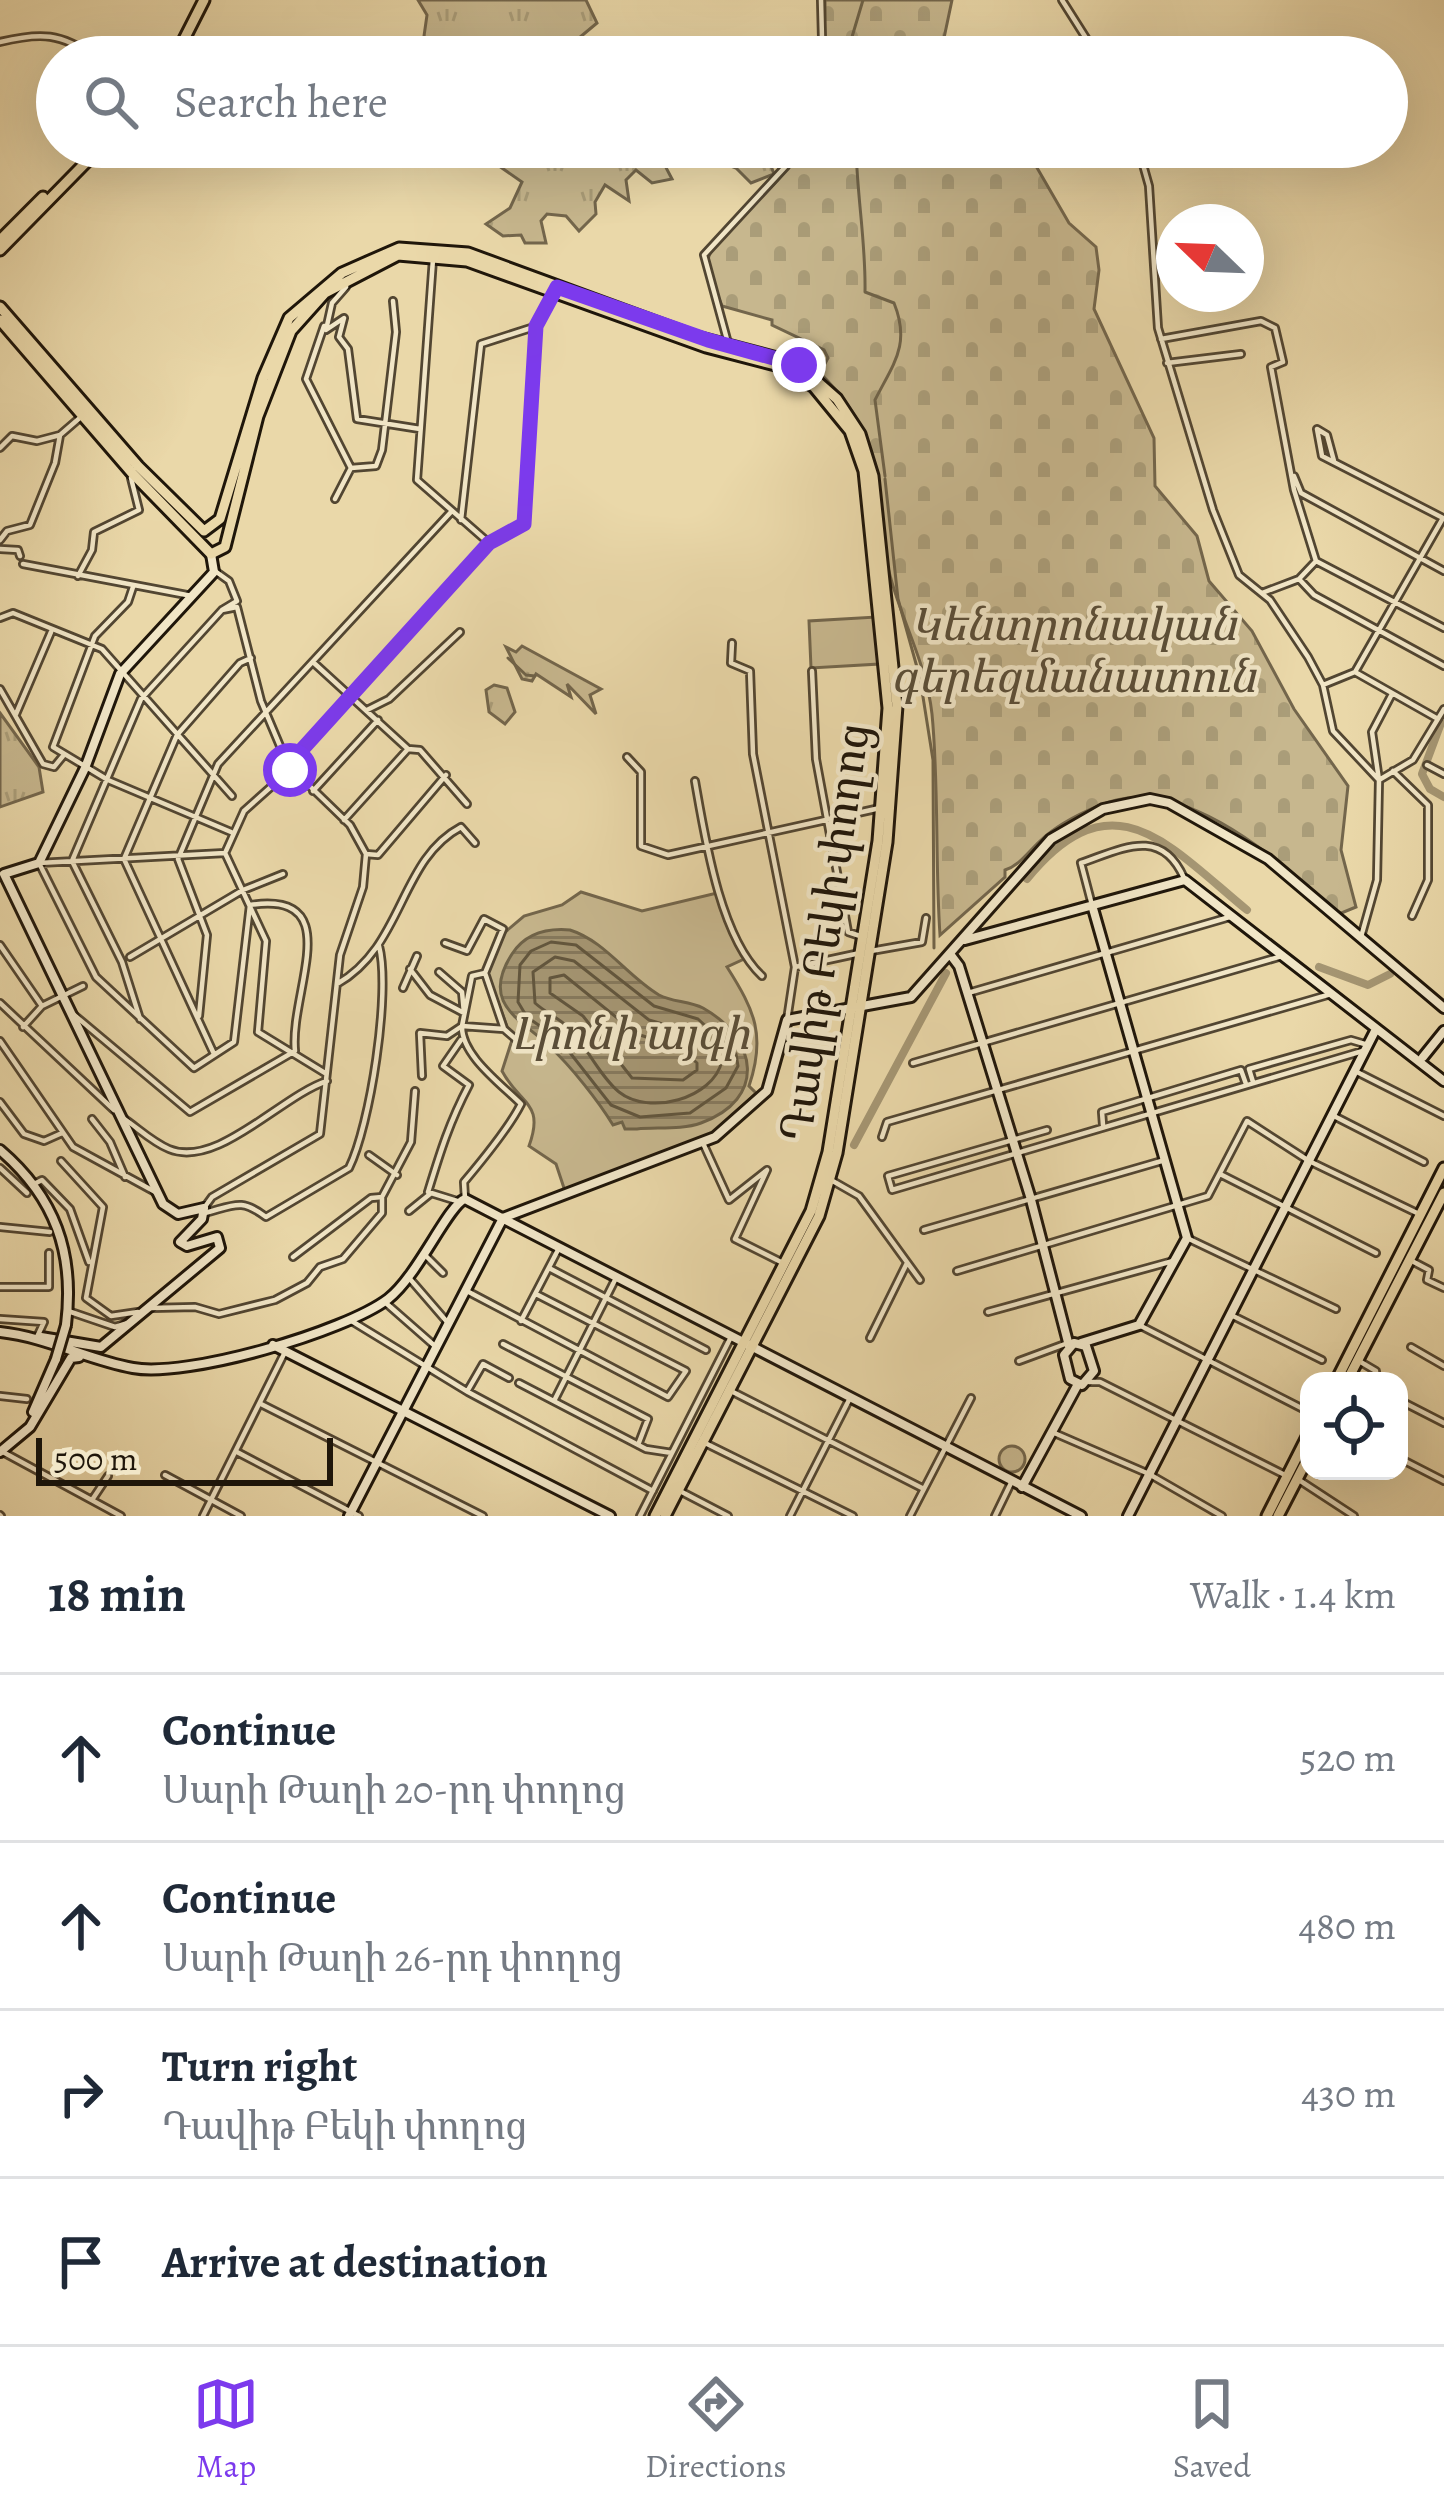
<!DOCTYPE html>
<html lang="en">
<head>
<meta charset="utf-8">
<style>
  :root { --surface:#fff; --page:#f2f2f3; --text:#1f2937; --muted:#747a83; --line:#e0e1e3; --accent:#7c3aed }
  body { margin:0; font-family:Alegreya,"Noto Serif Armenian",serif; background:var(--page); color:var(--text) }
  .controls { position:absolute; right:36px; bottom:36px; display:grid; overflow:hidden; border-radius:24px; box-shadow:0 12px 48px #0002 }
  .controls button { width:108px; height:108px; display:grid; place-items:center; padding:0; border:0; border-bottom:3px solid var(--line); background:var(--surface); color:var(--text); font:60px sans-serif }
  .compass { position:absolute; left:1156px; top:204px; width:108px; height:108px; border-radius:50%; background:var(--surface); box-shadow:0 12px 48px #0002; rotate:293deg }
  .scale { position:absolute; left:36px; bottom:30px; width:297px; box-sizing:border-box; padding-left:12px; border:6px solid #1f160a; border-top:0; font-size:33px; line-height:42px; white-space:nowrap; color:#1f160a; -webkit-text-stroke:9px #f1e6c7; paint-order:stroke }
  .stop { position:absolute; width:36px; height:36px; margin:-27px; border:9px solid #7c3aed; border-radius:50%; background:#fff }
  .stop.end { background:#7c3aed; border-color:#fff; box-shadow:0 3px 12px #0008 }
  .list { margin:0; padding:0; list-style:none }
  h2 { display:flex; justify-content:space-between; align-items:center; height:156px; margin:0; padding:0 48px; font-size:51px }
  h2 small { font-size:39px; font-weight:400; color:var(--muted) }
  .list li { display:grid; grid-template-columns:78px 1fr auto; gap:36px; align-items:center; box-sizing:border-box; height:168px; padding:0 48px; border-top:3px solid var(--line) }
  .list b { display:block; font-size:45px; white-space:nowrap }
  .list p { margin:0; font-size:39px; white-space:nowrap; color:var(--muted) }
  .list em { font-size:39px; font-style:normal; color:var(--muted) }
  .icon { flex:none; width:66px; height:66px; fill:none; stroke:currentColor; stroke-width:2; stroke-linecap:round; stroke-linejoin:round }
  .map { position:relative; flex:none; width:1444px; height:1516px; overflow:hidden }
  .search { position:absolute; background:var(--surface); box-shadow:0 12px 48px #0002; left:36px; right:36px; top:36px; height:132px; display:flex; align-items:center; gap:30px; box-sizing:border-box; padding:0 42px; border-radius:66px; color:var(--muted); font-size:45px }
  .sheet { height:828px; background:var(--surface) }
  nav { display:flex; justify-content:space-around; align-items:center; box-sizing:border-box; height:168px; border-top:3px solid var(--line); background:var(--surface); font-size:33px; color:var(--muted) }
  nav a { display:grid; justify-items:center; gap:6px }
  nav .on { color:var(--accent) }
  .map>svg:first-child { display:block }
</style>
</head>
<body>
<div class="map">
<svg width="1444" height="1516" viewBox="0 0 1444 1516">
  <defs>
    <pattern id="grass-tufts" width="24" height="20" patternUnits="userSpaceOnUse" patternTransform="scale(3)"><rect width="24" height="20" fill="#c7b78e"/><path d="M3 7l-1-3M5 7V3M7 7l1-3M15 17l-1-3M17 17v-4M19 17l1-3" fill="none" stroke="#aa9d79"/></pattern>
    <pattern id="cemetery-stones" width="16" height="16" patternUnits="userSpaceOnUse" patternTransform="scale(3)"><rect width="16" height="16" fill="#c7b78e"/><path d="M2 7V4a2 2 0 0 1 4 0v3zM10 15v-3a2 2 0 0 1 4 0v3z" fill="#aa9d79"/></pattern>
    <pattern id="water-rules" width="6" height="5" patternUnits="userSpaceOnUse" patternTransform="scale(3)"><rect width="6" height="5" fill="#a59673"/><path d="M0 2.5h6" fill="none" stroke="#86795d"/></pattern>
  </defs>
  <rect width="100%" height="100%" fill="#ead8a9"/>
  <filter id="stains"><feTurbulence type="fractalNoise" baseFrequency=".00167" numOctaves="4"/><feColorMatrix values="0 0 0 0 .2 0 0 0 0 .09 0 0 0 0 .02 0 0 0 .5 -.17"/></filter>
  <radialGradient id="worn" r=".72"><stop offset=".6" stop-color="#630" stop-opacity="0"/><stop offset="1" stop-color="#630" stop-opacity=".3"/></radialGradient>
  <path fill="url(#grass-tufts)" stroke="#73664c" stroke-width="3" d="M418,0H586L597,23L579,38L586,46L581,57H442L424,36L427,15Z
    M457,147H667L662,160L672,179L652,183L636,170L626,180L629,201L605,185L595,202L596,214L579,231L566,216L547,214L541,221L546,243H525L521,235L503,236L486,224L510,208L522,182L476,150L466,165L459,161Z
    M700,147H739L771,166L774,174L751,183L736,168L697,153Z
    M522,646L601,689L590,695L596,714L567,684L571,697L536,674L532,681L522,679L506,647L516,652Z
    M494,685L507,688L515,712L505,724L489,712L486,690Z
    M0,713L39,767L43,792L0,807Z"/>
  <path fill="url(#cemetery-stones)" stroke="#73664c" stroke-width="3" d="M825,0H952L940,57H818L824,49Z
    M799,147H1025L1069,223L1096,247L1099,270L1094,309L1154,438L1155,486L1197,536L1209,581L1252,631L1294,709L1348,786L1341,850L1356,907L1339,914C1280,862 1179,767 1096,807C1077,815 1055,827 1040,841C1028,852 1020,865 1005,870V877L940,935C935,862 939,787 932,714C926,659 896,611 886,558C870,477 886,438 820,373L828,358L824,350L772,325V320L722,306C717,293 706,274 708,260C712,232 785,188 799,147Z"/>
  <path fill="#c7b78e" stroke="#73664c" stroke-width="3" d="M876,617L879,664L811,668L809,621Z
    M581,892L642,911L717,893L744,959L727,967C755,1011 766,1036 749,1086L756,1093L713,1134L565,1191L556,1164L529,1146C545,1102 520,1105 502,1071L512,1040L487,972L497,939L524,916L562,905Z
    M999 1459a13 13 0 1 1 26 0a13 13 0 1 1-26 0Z"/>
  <path fill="url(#water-rules)" stroke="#6f6349" stroke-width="3" d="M570,930C605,941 627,976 659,995C672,1002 689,1001 703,1008C758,1039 767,1099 701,1123C682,1130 656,1127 637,1129H625L622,1122L613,1125C599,1102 571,1066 549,1046C523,1020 479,1005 512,954C525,934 547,928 570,930Z"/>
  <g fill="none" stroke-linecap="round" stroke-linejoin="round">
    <path stroke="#62563e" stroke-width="3" d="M551,942L576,945L654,1006L698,1019L736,1054L738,1066L726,1088L690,1113L640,1117L611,1105L560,1040L527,1017L518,1002L520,965L531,951Z
      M555,957L574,961L649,1020L690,1032L722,1061C713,1099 649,1116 619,1092C601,1077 588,1050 573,1032C562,1019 547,1014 535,1003L533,972Z
      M564,975L637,1034L680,1048L697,1063V1070L683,1080L632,1078L583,1016L550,993V978Z"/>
    <path stroke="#6f6349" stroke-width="3" d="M846,57L863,0
      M856,147C857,197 866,243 865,292L894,303C911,345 893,364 875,400L885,476
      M885,479L898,599L920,678L933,760L934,948
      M508,658L526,675L535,676"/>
    <path stroke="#a59673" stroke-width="8" d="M1441,723L1422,774L1430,789L1444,797
      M1027,879C1113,774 1168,845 1247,910
      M1319,967L1368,985L1390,974
      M854,1145L946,973"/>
    <defs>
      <path id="street" d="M1062,0L1098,57
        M0,42C41,32 61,33 95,57
        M146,57H171
        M813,57L822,38L821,0
        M1138,147L1149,186L1158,328L1213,510L1239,575L1270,600L1308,657L1323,685L1333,731L1379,780
        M433,259L417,480L489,543
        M346,287L332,303L326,330L344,318L339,337L348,349L357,419L420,429
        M324,326L306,379L351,468
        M1161,339L1261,321L1275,328L1283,362L1271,367L1294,490L1316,561L1299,579L1262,593
        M728,343L704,255L786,166L795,147
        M1167,363L1241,354
        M0,448L12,436L37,441L60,435
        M1334,461L1327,435L1317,429L1322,456L1443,518L1355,672
        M351,468L376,466L382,450L396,332L393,301
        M1294,476L1301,493L1444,571
        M335,499L351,468
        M461,520L481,344L534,327
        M0,540L7,531L30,525L55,463L60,435L82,416
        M0,549L18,550L20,556
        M1316,561L1444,628
        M23,564L192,596
        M78,576L92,550L94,532L139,510L131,478
        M1299,579L1314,595L1444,666
        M133,587L128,602L95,636L53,747L108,780L231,832
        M0,618L13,613L102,649L232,796
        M732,643L731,663L750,671L753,754L795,967L787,1020
        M314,663L408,749L420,750L467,804
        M812,671L816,759L848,932L860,936
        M1355,672L1438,719
        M1323,685L1355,672
        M0,689L43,764L54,767L63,756
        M367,710L389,699L460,632
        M16,714L51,632
        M627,757L641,772V846L668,855L880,808
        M288,765L489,543L524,524L536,326L555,294
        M1427,765L1444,774
        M1393,771L1428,805V880L1412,916
        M1379,780L1413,760L1444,709
        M695,781C705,838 720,937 762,976
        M313,791L378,720
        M344,820L408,749
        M226,851L244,811L291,769
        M225,853L266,941L258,1032
        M366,854L378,855L446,775
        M1092,905L1081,863C1122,849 1161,826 1184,878
        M1361,937L1377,880L1379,780L1372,732L1392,694
        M445,943L467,951L484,919L503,929L485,973L504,1029L519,1042
        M0,945L42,1006
        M871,951L922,942L926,918
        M130,957L243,890L283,874
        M795,967L860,953
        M410,969L430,995L464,1013L462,992L439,972
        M485,973L472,976L462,1026L504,1029
        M337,984C404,946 399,860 461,827L475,843
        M403,988L417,956
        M968,993L1233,916
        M0,1003L114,1110
        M73,1014L190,1112L295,1051C289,992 349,890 250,905L234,1042L194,1068L96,977L39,863L225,853
        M199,1016L207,935L178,859L218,764L451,512
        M140,1019L122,962L72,861L141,699L222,610L237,601L229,581L215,571
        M23,1027L42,1006L83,986
        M258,1032L325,1073
        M0,1041L73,1147L159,1194
        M214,1054L124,859L177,735L240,663L251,658
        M913,1063L1282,956
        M1355,1071L1444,1116
        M422,1076L420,1033L447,1036L462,1026C461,1055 501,1084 521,1104C510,1126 480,1163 464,1182L465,1199
        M1253,1082L1249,1069L1351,1040L1368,1045
        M0,1102L24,1134L44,1141L62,1133
        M1332,1115L1424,1162
        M123,1118C138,1128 152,1142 169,1149C217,1169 281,1096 327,1081
        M92,1119L110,1142L125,1177
        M1103,1125L1102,1112L1241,1070L1246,1084
        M1047,1130L888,1176L892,1190L1366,1050
        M882,1137L887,1122L1331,994
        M702,1141L729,1200L767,1170L735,1239L785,1264
        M369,1155L397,1175
        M61,1161L103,1207L86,1298L111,1316L138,1312
        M0,1168L27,1193
        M1220,1174L1376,1253
        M831,1180L859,1196L920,1280
        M34,1184L42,1180L70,1209L89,1262
        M457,1201L428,1192C440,1153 449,1123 469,1085L443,1066L461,1040
        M204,1208L212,1197L320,1134L340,955L363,887L366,854L350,825L288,765L261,701L237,607L222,610
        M409,1211L430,1194
        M205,1213C235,1205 241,1198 266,1217L349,1168C370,1126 391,992 379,946
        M0,1227L50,1232
        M924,1230L1165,1160
        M1187,1238L1336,1309
        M293,1257L371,1198L382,1197
        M427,1257L443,1273
        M1410,1260L1429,1270L1427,1280L1444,1288
        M549,1268L706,1350
        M957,1271L1208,1196L1247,1121L1309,1161L1417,1213
        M410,1279L448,1323
        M0,1287H49V1253
        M465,1290L668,1397L686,1371L536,1294
        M387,1304L436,1347
        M151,1308L195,1307L219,1314L275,1300L307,1283L320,1267L343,1259L382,1213V1197L411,1142L415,1091
        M68,1311L115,1327L128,1323
        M988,1312L1173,1261
        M1231,1315L1322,1360
        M0,1319L44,1322L37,1337
        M350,1320L468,1392L653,1491
        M521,1321L559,1248
        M1139,1325L1309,1412
        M870,1338L907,1263
        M503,1344L648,1419L638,1445
        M1411,1347L1444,1366
        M1019,1361L1065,1344
        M1359,1361L1376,1371V1381
        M1089,1382H1100L1287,1476
        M519,1383L646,1449L672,1453
        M468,1390L483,1364L509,1378
        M729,1390L924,1489
        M0,1396L27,1399
        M1399,1400L1444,1423
        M554,1401L616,1278
        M261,1404L483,1516
        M1052,1432L1149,1474L1222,1516
        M703,1442L853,1516
        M1,1451L121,1516
        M237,1452L359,1516
        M1399,1458L1444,1481
        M165,1475L241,1516
        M1299,1480L1354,1516
        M678,1490L728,1516
        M92,1500L108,1476
        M0,1515L1,1516
        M203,1516L286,1350
        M640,1516L732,1335
        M790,1516L850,1398
        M910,1516L971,1398
        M995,1516L1011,1483"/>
      <path id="secondary" d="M965,940L1185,880L1444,1081
        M950,954L959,966L1030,1196L1069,1346
        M1423,1057L1444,1031
        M0,1150C55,1197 75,1253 66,1325
        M204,1208L178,1214L163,1204L4,874L39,863L85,768L120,674L214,572L211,554
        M503,1218L715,1137L767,1091L787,1020L911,997L1051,839L1103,809L1150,799L1169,803L1268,859L1444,1008
        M0,1332C47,1337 88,1360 133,1368C187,1378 344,1332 388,1299C418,1276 448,1205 465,1199L1081,1516
        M41,1337L101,1347L220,1248L217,1237L187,1246L180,1242L202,1219L204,1208
        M1074,1343L1086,1346L1094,1371L1082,1385L1070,1379L1064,1355Z
        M1081,1343L1139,1325L1187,1238L1092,905
        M273,1345L610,1516
        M33,1412L56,1359
        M0,1452L30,1427L71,1358L79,1357
        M1022,1487L1078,1384
        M349,1516L503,1218
        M1128,1516L1376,1029"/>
      <path id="primary" d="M175,57L204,0
        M0,240L43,197
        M0,250L101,147
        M0,307L138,466L204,531
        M0,320L132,473L211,554L225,547L258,416L291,331L325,293L398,255L467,261L706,347L783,367L814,387L850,431L864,471L888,708L878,841L828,1152L811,1211L655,1516
        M204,531L220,519L263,378L289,318L342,273L399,248L468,253L697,337L796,363L837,399L860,434L873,476L897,706L887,842L837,1153L819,1216L665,1516
        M1336,1381L1444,1168
        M1347,1381L1444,1193
        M1267,1516L1309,1433
        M1278,1516L1309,1456"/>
    </defs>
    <use href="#street" stroke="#524632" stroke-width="10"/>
    <use href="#secondary" stroke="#1f160a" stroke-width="14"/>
    <use href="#primary" stroke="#1f160a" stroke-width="15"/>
    <use href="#street" stroke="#f1e6c7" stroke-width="4.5"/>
    <use href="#secondary" stroke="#f1e6c7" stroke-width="8"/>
    <use href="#primary" stroke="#ead8a9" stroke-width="9"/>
    <defs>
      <path id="secondary-bridge" d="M56,1359L66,1325"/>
    </defs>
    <use href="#secondary-bridge" stroke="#1f160a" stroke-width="14" stroke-linecap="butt"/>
    <use href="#secondary-bridge" stroke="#f1e6c7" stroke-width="8"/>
  </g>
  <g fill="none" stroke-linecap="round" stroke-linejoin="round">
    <path stroke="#7c3aed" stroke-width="15" d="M290,770L288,765L489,543L524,524L536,326L557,287L708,340L799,365"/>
  </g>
  <g text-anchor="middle" stroke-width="9" stroke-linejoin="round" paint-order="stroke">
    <g font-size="45" font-style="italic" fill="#5a4e38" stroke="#f1e6c7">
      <text x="1073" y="640">Կենտրոնական<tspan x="1073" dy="52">գերեզմանատուն</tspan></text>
      <text x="630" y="1049">Լիոնի այգի</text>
    </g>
    <g font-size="45" fill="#1f160a" stroke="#f1e6c7">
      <text transform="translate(824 932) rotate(-82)" y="16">Դավիթ Բեկի փողոց</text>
    </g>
  </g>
  <rect width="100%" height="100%" filter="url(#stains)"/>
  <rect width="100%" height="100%" fill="url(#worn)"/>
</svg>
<div class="controls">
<button><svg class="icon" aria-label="locate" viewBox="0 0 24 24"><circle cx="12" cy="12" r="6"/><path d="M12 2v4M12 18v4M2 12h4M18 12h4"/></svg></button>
</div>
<svg class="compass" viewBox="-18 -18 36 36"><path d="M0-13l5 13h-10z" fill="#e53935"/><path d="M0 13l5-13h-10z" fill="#747a83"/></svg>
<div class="scale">500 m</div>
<div class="stop" style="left:290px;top:770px"></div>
<div class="stop end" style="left:799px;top:365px"></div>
<div class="search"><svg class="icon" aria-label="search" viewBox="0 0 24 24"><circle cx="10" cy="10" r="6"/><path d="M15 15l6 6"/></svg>Search here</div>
</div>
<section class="sheet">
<h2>18 min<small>Walk · 1.4 km</small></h2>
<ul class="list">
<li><svg class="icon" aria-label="ahead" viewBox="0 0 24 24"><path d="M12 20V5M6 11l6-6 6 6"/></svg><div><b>Continue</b><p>Սարի Թաղի 20-րդ փողոց</p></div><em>520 m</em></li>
<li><svg class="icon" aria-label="ahead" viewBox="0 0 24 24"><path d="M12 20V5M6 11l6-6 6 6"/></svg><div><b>Continue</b><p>Սարի Թաղի 26-րդ փողոց</p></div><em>480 m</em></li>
<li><svg class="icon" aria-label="right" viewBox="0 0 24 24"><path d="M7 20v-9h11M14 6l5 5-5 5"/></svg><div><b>Turn right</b><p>Դավիթ Բեկի փողոց</p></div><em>430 m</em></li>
<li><svg class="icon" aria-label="arrive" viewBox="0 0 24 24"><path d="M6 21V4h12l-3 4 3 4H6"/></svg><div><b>Arrive at destination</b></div></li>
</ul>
</section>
<nav>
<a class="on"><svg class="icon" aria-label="map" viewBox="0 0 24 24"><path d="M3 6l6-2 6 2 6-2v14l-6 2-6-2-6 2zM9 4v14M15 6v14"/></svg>Map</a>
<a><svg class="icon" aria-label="directions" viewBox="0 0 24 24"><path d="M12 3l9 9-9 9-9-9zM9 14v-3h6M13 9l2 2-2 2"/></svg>Directions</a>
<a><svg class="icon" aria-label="saved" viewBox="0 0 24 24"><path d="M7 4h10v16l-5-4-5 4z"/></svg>Saved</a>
</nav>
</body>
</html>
